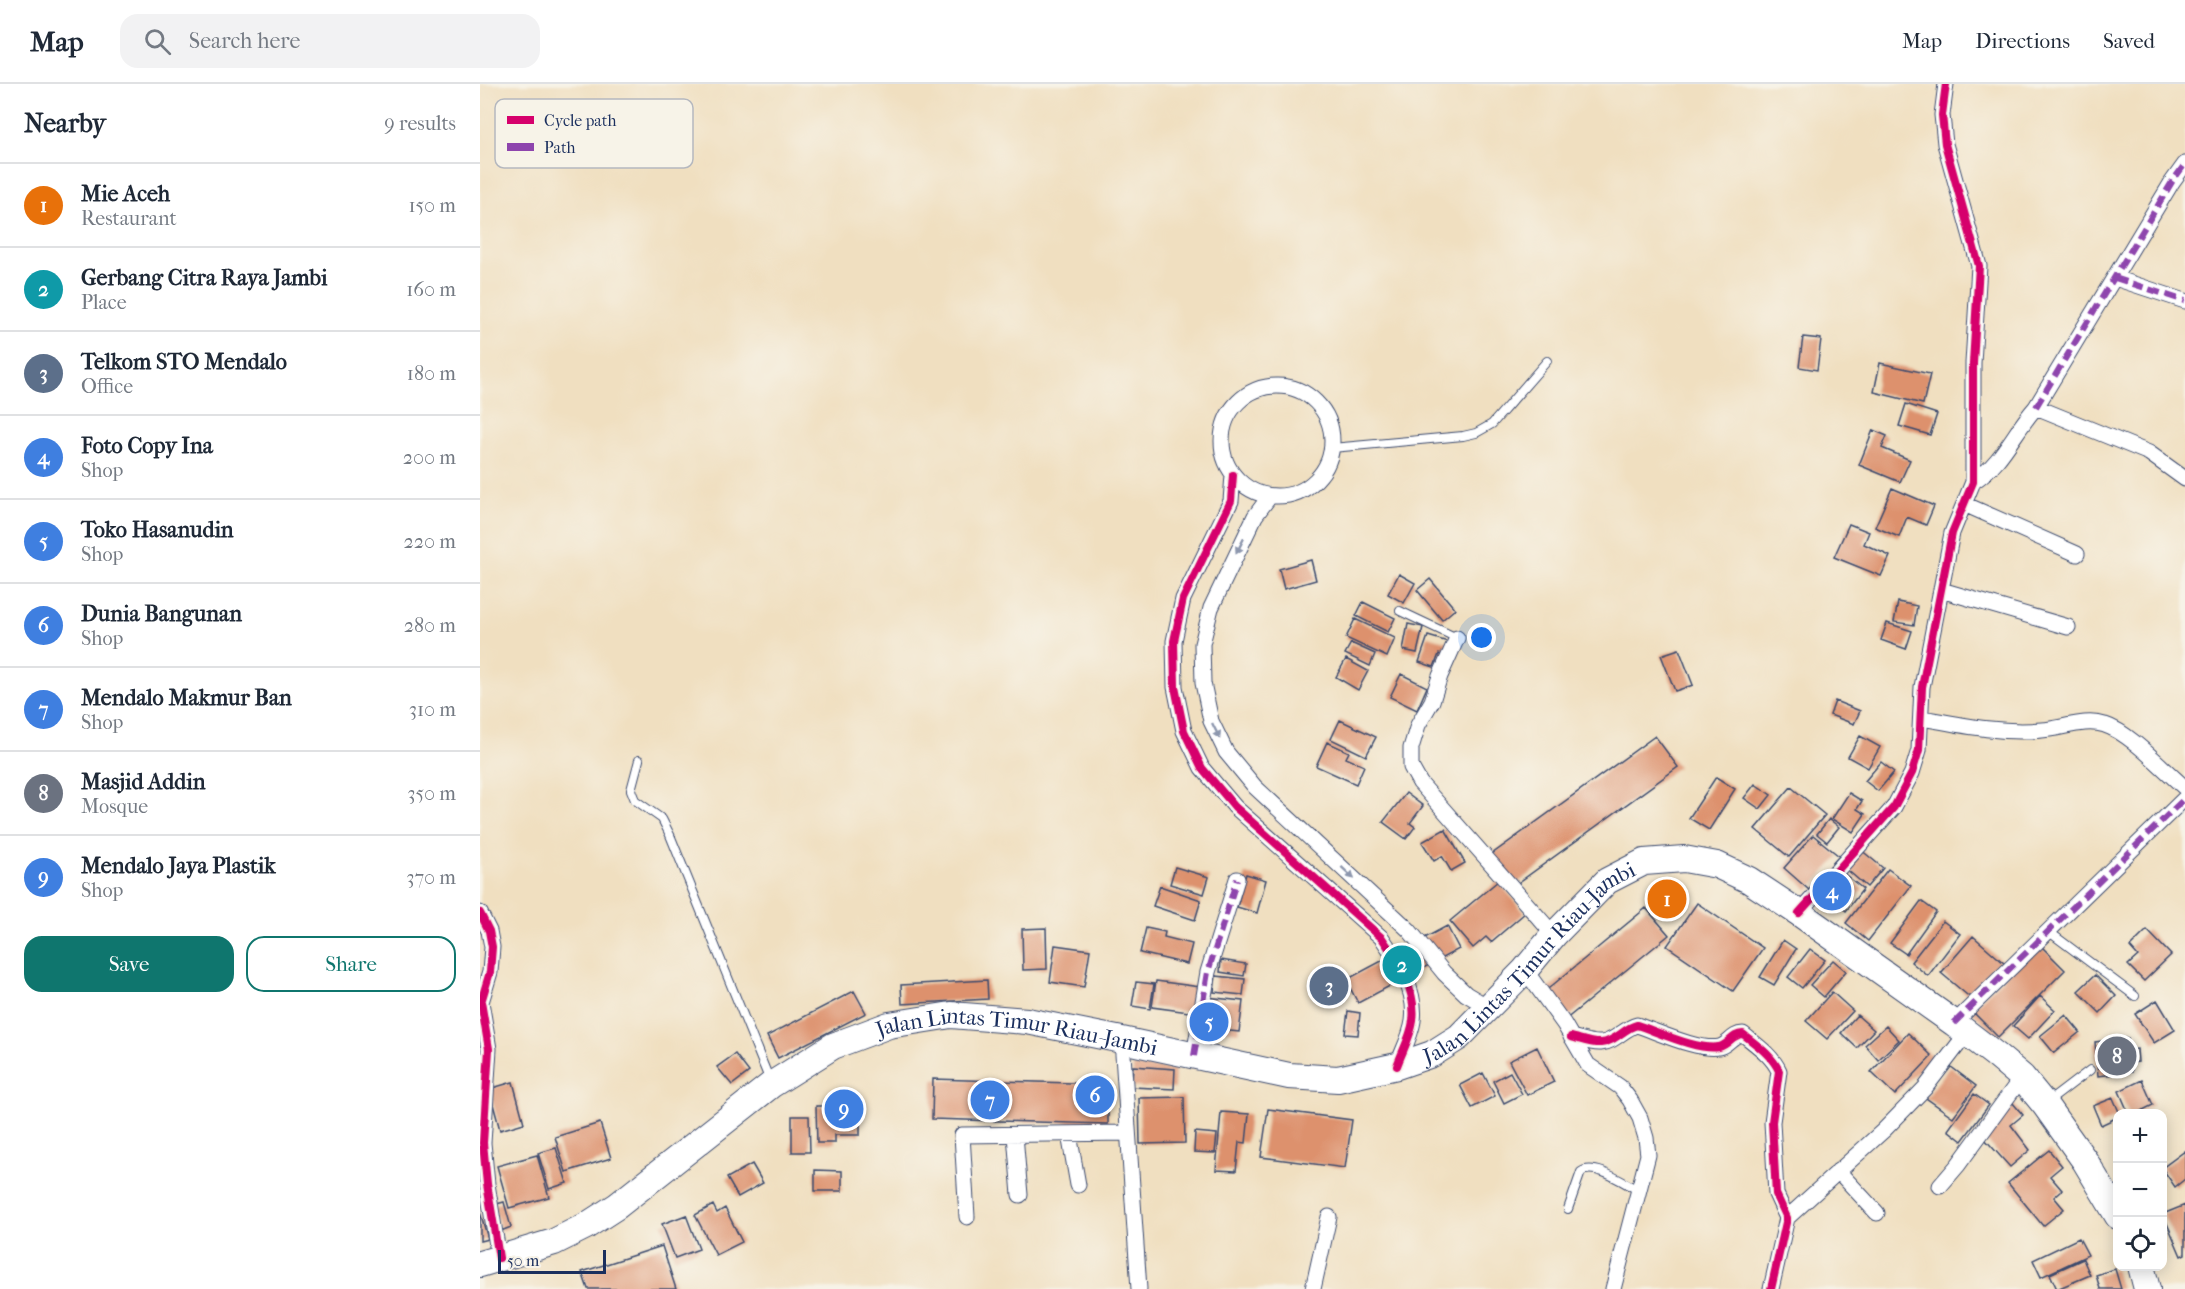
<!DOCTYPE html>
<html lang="en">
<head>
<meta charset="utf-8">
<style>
  :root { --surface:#fff; --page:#f2f2f3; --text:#1f2937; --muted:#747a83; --line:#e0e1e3; --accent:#0f766e }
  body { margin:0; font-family:"IM FELL French Canon",serif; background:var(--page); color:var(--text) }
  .controls { position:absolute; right:18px; bottom:18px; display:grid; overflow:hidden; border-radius:12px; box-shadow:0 3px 15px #0003 }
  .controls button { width:54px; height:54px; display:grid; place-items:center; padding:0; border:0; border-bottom:2px solid var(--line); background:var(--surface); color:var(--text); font:30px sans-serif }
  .scale { position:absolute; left:18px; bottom:15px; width:108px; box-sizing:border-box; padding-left:6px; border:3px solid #1b2f5e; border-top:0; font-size:16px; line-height:21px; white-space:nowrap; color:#1b2f5e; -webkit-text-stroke:4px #f7f3e8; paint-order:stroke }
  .you { position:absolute; left:1002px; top:554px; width:21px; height:21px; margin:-15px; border:4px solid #fff; border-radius:50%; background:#1a73e8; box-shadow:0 0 0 9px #1a73e833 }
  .badge { display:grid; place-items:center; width:39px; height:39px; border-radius:50%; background:var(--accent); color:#fff; font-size:20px; font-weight:700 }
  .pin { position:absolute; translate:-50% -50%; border:3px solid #fff; box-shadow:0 2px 6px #0006 }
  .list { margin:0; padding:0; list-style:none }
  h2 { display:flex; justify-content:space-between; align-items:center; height:78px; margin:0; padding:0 24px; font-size:26px }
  h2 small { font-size:20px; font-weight:400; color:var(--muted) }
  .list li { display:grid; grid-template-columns:39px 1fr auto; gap:18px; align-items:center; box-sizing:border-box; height:84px; padding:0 24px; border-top:2px solid var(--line) }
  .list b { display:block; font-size:22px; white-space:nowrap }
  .list p { margin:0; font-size:20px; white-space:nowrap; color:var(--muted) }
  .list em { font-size:20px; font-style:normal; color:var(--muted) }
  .actions { display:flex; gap:12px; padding:18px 24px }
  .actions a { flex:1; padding:14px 0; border:2px solid var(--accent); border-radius:18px; text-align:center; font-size:21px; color:var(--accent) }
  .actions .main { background:var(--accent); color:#fff }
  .icon { flex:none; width:33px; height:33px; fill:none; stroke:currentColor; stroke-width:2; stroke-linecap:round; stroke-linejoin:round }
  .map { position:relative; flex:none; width:1705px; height:1205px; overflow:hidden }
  header { display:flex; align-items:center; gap:36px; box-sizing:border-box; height:84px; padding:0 30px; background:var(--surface); border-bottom:2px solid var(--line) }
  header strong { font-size:28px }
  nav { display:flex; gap:33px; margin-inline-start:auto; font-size:21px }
  .search { width:420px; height:54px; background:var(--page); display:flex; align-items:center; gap:15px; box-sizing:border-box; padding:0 21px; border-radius:18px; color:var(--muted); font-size:22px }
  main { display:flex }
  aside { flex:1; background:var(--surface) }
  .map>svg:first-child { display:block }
</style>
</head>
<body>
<header>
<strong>Map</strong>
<div class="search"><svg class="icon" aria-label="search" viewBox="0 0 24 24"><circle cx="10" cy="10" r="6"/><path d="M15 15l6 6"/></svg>Search here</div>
<nav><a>Map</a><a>Directions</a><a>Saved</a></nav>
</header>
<main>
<aside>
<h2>Nearby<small>9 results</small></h2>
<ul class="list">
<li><span class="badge" style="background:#e8710a">1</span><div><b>Mie Aceh</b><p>Restaurant</p></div><em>150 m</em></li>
<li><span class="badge" style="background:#0f9aa8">2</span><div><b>Gerbang Citra Raya Jambi</b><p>Place</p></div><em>160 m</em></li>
<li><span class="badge" style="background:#5c6f8a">3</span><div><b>Telkom STO Mendalo</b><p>Office</p></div><em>180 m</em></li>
<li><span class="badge" style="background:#3f7fe0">4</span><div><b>Foto Copy Ina</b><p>Shop</p></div><em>200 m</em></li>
<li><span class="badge" style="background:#3f7fe0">5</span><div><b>Toko Hasanudin</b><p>Shop</p></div><em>220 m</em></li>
<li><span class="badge" style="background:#3f7fe0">6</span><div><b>Dunia Bangunan</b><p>Shop</p></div><em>280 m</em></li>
<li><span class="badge" style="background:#3f7fe0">7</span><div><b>Mendalo Makmur Ban</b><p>Shop</p></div><em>310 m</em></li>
<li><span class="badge" style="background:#6b7280">8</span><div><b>Masjid Addin</b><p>Mosque</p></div><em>350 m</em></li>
<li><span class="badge" style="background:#3f7fe0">9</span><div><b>Mendalo Jaya Plastik</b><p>Shop</p></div><em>370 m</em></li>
</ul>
<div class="actions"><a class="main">Save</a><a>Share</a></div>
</aside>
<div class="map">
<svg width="1705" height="1205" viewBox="0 0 1705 1205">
  <rect width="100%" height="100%" fill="#f7f3e8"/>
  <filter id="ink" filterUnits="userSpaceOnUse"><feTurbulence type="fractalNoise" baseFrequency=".0167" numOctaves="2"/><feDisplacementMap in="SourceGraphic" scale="12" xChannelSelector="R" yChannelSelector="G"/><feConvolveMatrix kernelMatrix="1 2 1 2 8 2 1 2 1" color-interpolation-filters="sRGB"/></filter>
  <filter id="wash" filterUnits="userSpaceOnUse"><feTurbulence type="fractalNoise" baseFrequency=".008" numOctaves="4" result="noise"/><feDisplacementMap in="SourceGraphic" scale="24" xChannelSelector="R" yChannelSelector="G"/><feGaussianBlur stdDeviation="1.35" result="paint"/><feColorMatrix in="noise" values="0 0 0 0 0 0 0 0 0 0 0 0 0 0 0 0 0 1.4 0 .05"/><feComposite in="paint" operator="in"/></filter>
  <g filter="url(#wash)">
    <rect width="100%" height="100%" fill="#f0dfc0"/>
    <g id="blocks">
      <path fill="#dd916d" d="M1323,253L1341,255L1337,286L1319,283Z
        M1400,279L1450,290L1443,320L1394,308Z
        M1426,320L1457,330L1450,351L1419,342Z
        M1393,346L1407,352L1402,364L1430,376L1420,398L1379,381Z
        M1412,404L1454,422L1446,441L1427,433L1419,453L1395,443Z
        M1369,440L1389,448L1384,460L1410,472L1401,492L1354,473Z
        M831,476L836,496L804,505L799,485Z
        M919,490L935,499L924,519L908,510Z
        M950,495L975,525L962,536L937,506Z
        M883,518L915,534L908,548L876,532Z
        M1418,518L1437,522L1434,541L1414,538Z
        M875,535L915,554L907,573L866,554Z
        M1407,539L1432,547L1426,565L1401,556Z
        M928,540L943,543L937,569L923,566Z
        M948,552L968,558L963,572L959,570L954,583L939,578Z
        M871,559L895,570L890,582L865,570Z
        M1199,565L1213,601L1195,607L1181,571Z
        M866,575L888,587L878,606L856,593Z
        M921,590L947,603L937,626L910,613Z
        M1355,617L1380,627L1374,640L1350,631Z
        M860,636L896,653L886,672L851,655Z
        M1175,652L1198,683L1035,801L1012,770Z
        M1380,652L1400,663L1388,684L1368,673Z
        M847,658L869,668L866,674L884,682L876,700L836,682Z
        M1401,678L1414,688L1398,707L1385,697Z
        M1236,693L1255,705L1229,746L1209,734Z
        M1275,700L1291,711L1280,725L1264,714Z
        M1311,703L1345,731L1309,773L1275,745Z
        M926,709L943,722L930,739L935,743L926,755L903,738Z
        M1369,709L1382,717L1377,725L1385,730L1373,748L1352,735Z
        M1349,735L1359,743L1347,758L1337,750Z
        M965,745L985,779L971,787L962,772L954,777L942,758Z
        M1333,751L1359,772L1329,806L1304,784Z
        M1380,765L1403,784L1387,803L1365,784Z
        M695,783L729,793L724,810L690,800Z
        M1408,785L1431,802L1388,857L1366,839Z
        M1361,787L1383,805L1366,827L1343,809Z
        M766,790L786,796L777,829L757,823Z
        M1018,797L1045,829L1011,858L1006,853L993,864L970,837Z
        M680,802L721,816L715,836L673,822Z
        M1191,802L1198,822L1183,828L1175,808Z
        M1441,817L1456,828L1426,870L1410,859Z
        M1217,819L1283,864L1253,907L1187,862Z
        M1166,824L1189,851L1085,936L1063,909Z
        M1463,837L1480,850L1448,892L1431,878Z
        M967,842L979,865L878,919L866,896Z
        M566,844L567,885L543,886L542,845Z
        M666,844L685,848L684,853L712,860L707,880L660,869Z
        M1667,846L1691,871L1664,897L1648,881L1658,872L1650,863Z
        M1493,852L1525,880L1493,916L1461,889Z
        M1303,856L1316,865L1294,901L1280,893Z
        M1558,859L1585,886L1518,953L1491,926Z
        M575,861L610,866L604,903L570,898Z
        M1330,865L1345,876L1322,904L1308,893Z
        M741,876L766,880L764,892L740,888Z
        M1353,876L1366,887L1344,913L1330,901Z
        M836,891H863L862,912H836Z
        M1615,891L1636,912L1620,929L1598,907Z
        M736,892L765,895L763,911L734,908Z
        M507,896L508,915L422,920L421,901Z
        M676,897L720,903L716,929L672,923Z
        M656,898L674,900L670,925L652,922Z
        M374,907L386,929L298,974L287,952Z
        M1352,908L1373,927L1347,955L1326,937Z
        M1560,912L1575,926L1548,955L1533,942Z
        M726,913L763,917L759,948L723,944Z
        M1677,916L1695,946L1674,959L1655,930Z
        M868,927L880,929L878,951L865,950Z
        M1377,931L1394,946L1377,964L1361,949Z
        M1586,931L1600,948L1574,969L1560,952Z
        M1406,942L1419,956L1398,976L1385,961Z
        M1428,949L1452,972L1415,1011L1391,988Z
        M1648,954L1650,966L1657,965L1658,978L1651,979L1652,988L1618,992L1615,958Z
        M1057,963L1074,998L1047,1011L1029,977Z
        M255,970L269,988L252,1001L237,983Z
        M653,982L695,985L694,1005L652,1003Z
        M1470,982L1496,1002L1473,1033L1446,1014Z
        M1030,988L1042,1010L1024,1019L1013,997Z
        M1003,989L1015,1012L992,1024L980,1001Z
        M453,995L628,1000V1040L452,1035Z
        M1662,996L1673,1021L1655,1030H1649L1639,1007Z
        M33,998L44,1039L20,1046L9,1005Z
        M1494,1010L1509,1021L1482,1057L1468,1046Z
        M355,1013H380V1051H355V1059H337L336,1022H355Z
        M704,1013L705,1059L660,1060L659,1014Z
        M1633,1014L1640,1030H1638V1033L1621,1041L1613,1022Z
        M1532,1018L1543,1031L1531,1041L1550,1066L1530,1083L1503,1053Z
        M788,1025L872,1036L865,1084L781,1073Z
        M741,1028L769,1030L766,1059L759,1058L756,1087L736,1086Z
        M312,1032H329L330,1068H312Z
        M120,1039L131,1074L86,1088L75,1053Z
        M715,1048L737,1050L735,1069L714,1068Z
        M76,1064L87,1099L69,1105L58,1069Z
        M1569,1066L1582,1082L1570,1092L1582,1106L1574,1113L1584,1125L1563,1142L1528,1099Z
        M1705,1067V1095L1695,1103L1682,1084Z
        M57,1071L69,1113L29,1124L17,1082Z
        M272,1080L283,1099L258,1113L247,1094Z
        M335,1086L362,1087V1107H335Z
        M24,1118L31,1143L21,1147L13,1121Z
        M233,1121L237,1129L245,1124L262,1158L236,1171L215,1131Z
        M1705,1121V1170L1701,1172L1683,1130Z
        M0,1128L8,1155L0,1157Z
        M206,1131L219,1165L195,1174L182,1140Z
        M1599,1154L1608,1171L1561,1193L1553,1176Z
        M182,1162L196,1205H108L102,1188Z
        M1603,1175L1610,1191L1577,1205L1570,1190Z
        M1635,1185L1641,1205H1620L1616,1191Z"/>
    </g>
  </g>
  <g filter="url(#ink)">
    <use href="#blocks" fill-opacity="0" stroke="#3b496d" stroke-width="1.5"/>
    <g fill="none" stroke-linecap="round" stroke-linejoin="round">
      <defs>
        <path id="service" d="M852,364L983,352L996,349L1012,340L1067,277
          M920,527L977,554
          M159,676L151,706L155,716L182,735L190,751L290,997
          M1568,847L1655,912
          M1568,1018L1610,986
          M1088,1125L1101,1088C1115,1078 1145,1100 1158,1106"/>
        <path id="minor" d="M1635,194L1705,217
          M742 357a55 55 0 1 1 110 0a55 55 0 1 1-110 0Z
          M1556,323L1692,98L1705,80
          M753,391L751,417L703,515L694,557L695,603L704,647L722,684L755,723L902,854C918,877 937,907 933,937C931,952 922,968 917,982
          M1493,398C1523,378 1533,349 1556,323L1669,369L1705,395
          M790,412L775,432L731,524L722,560L723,599L731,637L746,668L775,703L929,846L964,889L986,910L1008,923
          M1484,420L1597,470
          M1461,506L1588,543
          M977,554L960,592L952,617L938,641L931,664V683L940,699L1074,851
          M1442,634C1480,641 1522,650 1562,646C1582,645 1605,634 1625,641C1649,648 1685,687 1705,704
          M0,829L9,847L12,863L10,888L1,918L9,965L3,1059L7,1100L19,1174
          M1319,829L1414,723L1432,689L1439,666L1442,603L1472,449L1493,398V279L1499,182L1465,60L1462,31L1466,0
          M1045,886L1084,940L1108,981L1140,1003L1150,1016L1160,1034L1166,1054L1168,1071L1133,1205
          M1474,939L1705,714
          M1091,953C1100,955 1112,960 1121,959C1135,958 1144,944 1157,941C1178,948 1219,967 1239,963C1249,961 1252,950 1263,950C1275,960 1292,971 1299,987L1292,1038L1296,1110L1307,1134L1291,1205
          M642,956L659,1205
          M714,972L728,888L757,795
          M589,1050L598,1101
          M535,1051L540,1111
          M1358,1087L1397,1129
          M1460,1102L1478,1081L1542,993
          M487,1133L482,1051L647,1049
          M1307,1134L1404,1046L1445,1004L1487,949
          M833,1205L849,1133"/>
        <g id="trunk">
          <path id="s1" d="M0,1180L74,1158L106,1142L137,1122L291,1001L353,962L409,941L471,931L547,937L642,956L809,992L858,995L917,982L952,970L979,953L1045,886L1074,851L1127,797L1164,778L1204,775L1237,781L1269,796L1319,829L1474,939L1517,972L1542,993L1565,1021L1605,1077L1638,1132"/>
          <path d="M1661,1182L1667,1205"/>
        </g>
      </defs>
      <use href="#service" stroke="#3b496d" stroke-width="10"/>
      <use href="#minor" stroke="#3b496d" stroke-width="17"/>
      <use href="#trunk" stroke="#3b496d" stroke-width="28"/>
      <use href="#service" stroke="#fff" stroke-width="8"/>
      <use href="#minor" stroke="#fff" stroke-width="15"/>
      <use href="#trunk" stroke="#fff" stroke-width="26"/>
      <path stroke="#8e44ad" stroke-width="6" stroke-dasharray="12 6" stroke-linecap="butt" d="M1635,194L1705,217
        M1556,323L1692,98L1705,80
        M1474,939L1705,714
        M714,972L728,888L757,795"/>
      <defs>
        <path id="cycleway" d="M753,391L751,417L703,515L694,557L695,603L704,647L722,684L755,723L902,854C918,877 937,907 933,937C931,952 922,968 917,982
          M0,829L9,847L12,863L10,888L1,918L9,965L3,1059L7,1100L19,1174
          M1319,829L1414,723L1432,689L1439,666L1442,603L1472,449L1493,398V279L1499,182L1465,60L1462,31L1466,0
          M1091,953C1100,955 1112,960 1121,959C1135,958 1144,944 1157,941C1178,948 1219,967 1239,963C1249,961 1252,950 1263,950C1275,960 1292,971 1299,987L1292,1038L1296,1110L1307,1134L1291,1205"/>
      </defs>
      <use href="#cycleway" stroke="#f7f3e8" stroke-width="11"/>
      <use href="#cycleway" stroke="#d6006c" stroke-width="8"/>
    </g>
    <defs><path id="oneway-solid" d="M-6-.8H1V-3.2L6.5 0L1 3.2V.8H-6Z" transform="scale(1.5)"/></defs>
    <g fill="#8d97ae">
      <use href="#oneway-solid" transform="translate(760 462) rotate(117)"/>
      <use href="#oneway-solid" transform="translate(736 647) rotate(64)"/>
      <use href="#oneway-solid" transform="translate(868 789) rotate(43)"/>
    </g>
  </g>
  <g text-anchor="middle" stroke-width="4.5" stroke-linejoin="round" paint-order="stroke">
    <g font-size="22" fill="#1b2f5e" stroke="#f7f3e8">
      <text dy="8" stroke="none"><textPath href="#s1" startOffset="1166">Jalan Lintas Timur Riau-Jambi</textPath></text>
      <text dy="8" stroke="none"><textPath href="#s1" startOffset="608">Jalan Lintas Timur Riau-Jambi</textPath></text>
    </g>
  </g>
  <rect x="15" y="15" width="198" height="69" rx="9" fill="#f7f3e8" stroke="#b5b8bf" stroke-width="1.5"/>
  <rect x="27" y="32" width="27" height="8" fill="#d6006c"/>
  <rect x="27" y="59" width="27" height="8" fill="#8e44ad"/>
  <g font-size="16" fill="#1b2f5e">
    <text x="64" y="42">Cycle path</text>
    <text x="64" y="69">Path</text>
  </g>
</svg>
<div class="controls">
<button>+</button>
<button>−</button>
<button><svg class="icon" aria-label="locate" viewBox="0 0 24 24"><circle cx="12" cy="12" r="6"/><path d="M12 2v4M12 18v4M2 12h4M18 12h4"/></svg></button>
</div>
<div class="scale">50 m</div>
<div class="you"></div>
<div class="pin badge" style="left:1187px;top:815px;background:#e8710a">1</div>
<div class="pin badge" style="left:922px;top:881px;background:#0f9aa8">2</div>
<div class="pin badge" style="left:849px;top:902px;background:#5c6f8a">3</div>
<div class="pin badge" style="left:1352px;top:807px;background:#3f7fe0">4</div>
<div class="pin badge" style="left:729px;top:938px;background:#3f7fe0">5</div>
<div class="pin badge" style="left:615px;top:1011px;background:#3f7fe0">6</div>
<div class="pin badge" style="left:510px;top:1016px;background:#3f7fe0">7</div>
<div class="pin badge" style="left:1637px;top:972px;background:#6b7280">8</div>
<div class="pin badge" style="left:364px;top:1025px;background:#3f7fe0">9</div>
</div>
</main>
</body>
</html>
